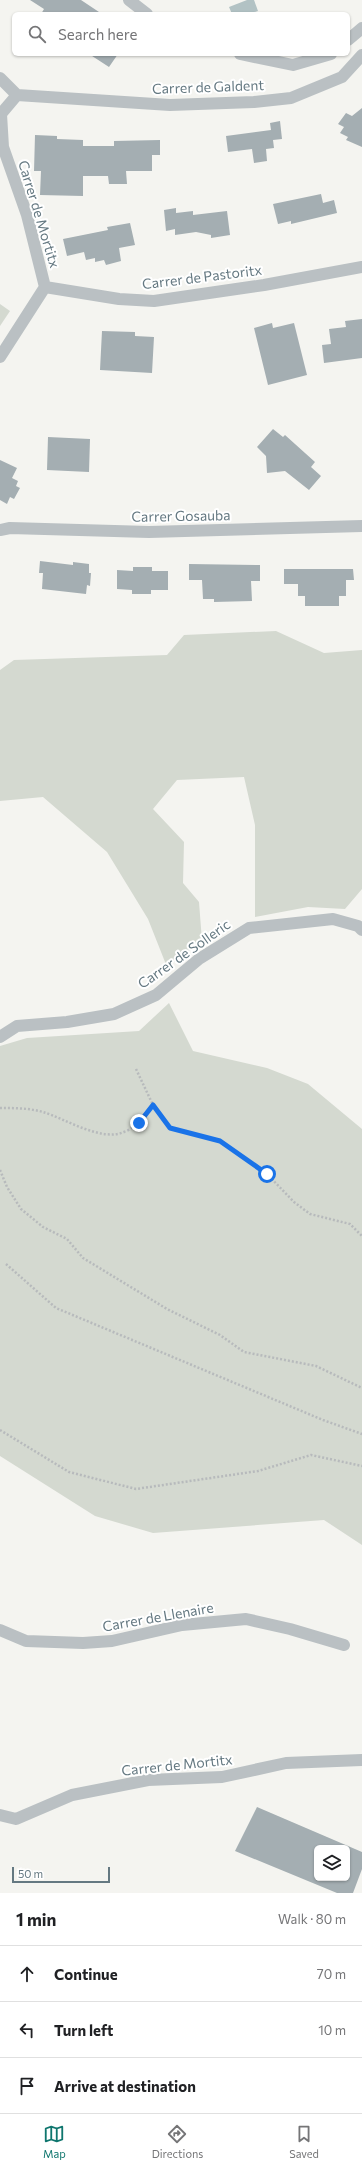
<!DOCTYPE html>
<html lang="en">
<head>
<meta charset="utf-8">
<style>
  :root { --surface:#fff; --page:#f6f6f6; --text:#202124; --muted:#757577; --line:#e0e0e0; --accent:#0f766e }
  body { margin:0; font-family:Commissioner,sans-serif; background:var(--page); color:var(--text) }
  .controls { position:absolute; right:12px; bottom:12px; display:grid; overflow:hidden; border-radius:6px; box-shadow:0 1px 3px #0004 }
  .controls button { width:36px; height:36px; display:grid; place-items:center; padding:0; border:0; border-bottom:1px solid var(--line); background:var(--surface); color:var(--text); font:20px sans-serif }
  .scale { position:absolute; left:12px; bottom:10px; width:98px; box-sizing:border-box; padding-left:4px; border:2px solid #647881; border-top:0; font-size:11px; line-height:14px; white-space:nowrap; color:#647881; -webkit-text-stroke:3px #fff; paint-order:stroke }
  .stop { position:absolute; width:12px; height:12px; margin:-9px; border:3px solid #1a73e8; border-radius:50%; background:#fff }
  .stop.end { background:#1a73e8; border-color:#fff; box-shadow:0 1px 4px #0008 }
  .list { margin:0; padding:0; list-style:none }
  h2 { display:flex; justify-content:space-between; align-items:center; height:52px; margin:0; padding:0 16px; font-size:17px }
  h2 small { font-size:13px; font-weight:400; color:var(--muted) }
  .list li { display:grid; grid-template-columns:26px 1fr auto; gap:12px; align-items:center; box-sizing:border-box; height:56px; padding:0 16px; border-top:1px solid var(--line) }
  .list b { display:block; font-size:15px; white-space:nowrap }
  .list em { font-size:13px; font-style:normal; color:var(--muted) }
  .icon { flex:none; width:22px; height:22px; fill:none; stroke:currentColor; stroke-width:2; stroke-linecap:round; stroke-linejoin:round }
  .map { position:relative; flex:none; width:362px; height:1893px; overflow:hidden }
  .search { position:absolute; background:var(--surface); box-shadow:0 1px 3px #0004; left:12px; right:12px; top:12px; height:44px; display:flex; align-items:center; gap:10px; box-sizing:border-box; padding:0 14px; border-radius:6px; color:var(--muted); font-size:15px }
  .sheet { height:220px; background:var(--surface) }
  nav { display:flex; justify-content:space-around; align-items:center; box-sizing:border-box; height:56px; border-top:1px solid var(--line); background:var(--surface); font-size:11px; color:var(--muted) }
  nav a { display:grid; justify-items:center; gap:2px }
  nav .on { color:var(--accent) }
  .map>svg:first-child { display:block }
</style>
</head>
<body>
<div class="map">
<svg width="362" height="1893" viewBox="0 0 362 1893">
  <rect width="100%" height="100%" fill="#f4f4f0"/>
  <path fill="#d4d9d0" d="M0,304L10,311L0,326Z
    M276,631L324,653L362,650V889L345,909L308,907L255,917V825L244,777L177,780L153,809L184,842L183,883L199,902L202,941L167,967L148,919L107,852L43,797L0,801V670L14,660L167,655L184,635Z
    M169,1003L193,1051L267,1068L308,1084L362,1129V1545L324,1520L153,1533L95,1516L0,1456V1046L27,1038L139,1031Z"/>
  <path fill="#b2c2c4" d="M247,0H254L258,11L248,14H232L229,7Z"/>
  <path fill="#a4aeb2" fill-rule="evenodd" d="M30,0H81L102,14H41L44,9Z
    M89,54H118L109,67Z
    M362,108V147L346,140L348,137L340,133L344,127L338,124L346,113L352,116Z
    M280,121L282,139L273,140L274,148L266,149L267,161L254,163L252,149L228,152L226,136L271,130L270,123Z
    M35,135L57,136V139L83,140V146H114V141L160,140V155H152V171H126L127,184H109L108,176H83V196L40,195L41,171H34Z
    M321,194L323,203L334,200L337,213L291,224V221L278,224L273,204Z
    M176,208V213L193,211V215L227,211L230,235L211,238V235L196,232L175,235V229L166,231L164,210Z
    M130,223L135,245L119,248L121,261L106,265L104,260L95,262V258L86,260L84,252L67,256L63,239L108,230L107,227Z
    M362,319V358L324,363L322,345L331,344L329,329L346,327L345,321Z
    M272,323L273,328L294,323L307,375L268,385L254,328Z
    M102,331L135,332V336L154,337L152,373L100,370Z
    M273,429L283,437L285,435L315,462L311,467L321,476L309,490L285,471L267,473L266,456L257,447Z
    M48,437L90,439L89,472L47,470Z
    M0,460L17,468L12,478L18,481L16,486L20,488L14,499L10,497L7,504L0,500Z
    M40,561L73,565V562L89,564V573H91L90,586L87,585L86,594L42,589L43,573H39Z
    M189,564L260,565V581H251L252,601L214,602V599H203L202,580H189Z
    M133,567H152V571H168V590H151V594H132V590L117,589V570L133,571Z
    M284,569H353L354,580H346V596H339V606H305V596H298V584H284Z
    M257,1807L362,1852V1869L353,1893H337L235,1851ZM317,1848H347V1878H317Z"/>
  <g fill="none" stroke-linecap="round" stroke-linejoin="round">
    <path stroke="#b7babc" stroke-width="2.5" stroke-dasharray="2 2" stroke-linecap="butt" d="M136,1069L153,1105L170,1128L220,1141L267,1174L294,1202L310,1214L350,1224L362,1236
      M0,1108C14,1108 29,1108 43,1112C66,1119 101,1142 124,1132C138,1127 143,1115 153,1105
      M0,1170L7,1187L21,1209L43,1227L67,1239L83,1258L167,1309L220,1335L244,1352L316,1366L362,1388
      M6,1264L56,1308L323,1420L362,1434
      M0,1430L69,1472L136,1489L258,1471L311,1455L362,1466"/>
    <path stroke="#bac0c3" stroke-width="12" d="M129,0L147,14
      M348,40L362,28
      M240,54L293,65L331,54
      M0,78L17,95
      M17,95L170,105L254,102L291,98L342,77L362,55
      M45,287L119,299L154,301L264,285L362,267
      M0,357L45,287L27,215L3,147L1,114L17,95
      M0,530L10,528L149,532L362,526
      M0,1037L17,1026L67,1022L114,1014L156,995L199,959L249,928L333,919L358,926L362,930
      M0,1630L26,1641L83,1643L112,1641L182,1625L246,1619L290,1629L344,1645
      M0,1815L16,1819L72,1795L148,1780L222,1777L286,1763L362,1760"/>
  </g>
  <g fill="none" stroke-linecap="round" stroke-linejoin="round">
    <path stroke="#1a73e8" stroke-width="5" d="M139,1123L153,1105L170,1128L220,1141L267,1174"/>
  </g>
  <g text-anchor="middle" stroke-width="4" stroke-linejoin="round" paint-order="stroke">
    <g font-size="14" fill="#647881" stroke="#fff">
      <text transform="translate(208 87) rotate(-2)" y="5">Carrer de Galdent</text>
      <text transform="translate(39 214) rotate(73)" y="5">Carrer de Mortitx</text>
      <text transform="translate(202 277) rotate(-7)" y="5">Carrer de Pastoritx</text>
      <text transform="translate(181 516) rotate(-1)" y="5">Carrer Gosauba</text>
      <text transform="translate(184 954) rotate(-35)" y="5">Carrer de Solleric</text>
      <text transform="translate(158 1617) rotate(-10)" y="5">Carrer de Llenaire</text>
      <text transform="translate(177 1765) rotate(-6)" y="5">Carrer de Mortitx</text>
    </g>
  </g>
</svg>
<div class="controls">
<button><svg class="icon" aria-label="layers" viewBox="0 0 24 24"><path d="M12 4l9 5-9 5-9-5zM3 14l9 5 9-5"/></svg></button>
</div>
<div class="scale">50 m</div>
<div class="stop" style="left:267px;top:1174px"></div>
<div class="stop end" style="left:139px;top:1123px"></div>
<div class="search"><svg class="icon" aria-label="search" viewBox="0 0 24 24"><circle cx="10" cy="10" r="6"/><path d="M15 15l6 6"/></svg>Search here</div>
</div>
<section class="sheet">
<h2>1 min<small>Walk · 80 m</small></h2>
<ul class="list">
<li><svg class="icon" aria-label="ahead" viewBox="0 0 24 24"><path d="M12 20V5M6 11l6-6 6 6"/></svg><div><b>Continue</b></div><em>70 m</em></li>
<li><svg class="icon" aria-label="left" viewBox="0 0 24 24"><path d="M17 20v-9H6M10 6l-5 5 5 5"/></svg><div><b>Turn left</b></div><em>10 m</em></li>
<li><svg class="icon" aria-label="arrive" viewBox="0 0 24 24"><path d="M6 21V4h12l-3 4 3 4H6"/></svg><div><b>Arrive at destination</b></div></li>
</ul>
</section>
<nav>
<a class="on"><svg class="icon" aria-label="map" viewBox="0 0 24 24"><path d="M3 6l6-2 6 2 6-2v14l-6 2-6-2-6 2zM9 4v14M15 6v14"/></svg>Map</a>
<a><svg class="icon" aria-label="directions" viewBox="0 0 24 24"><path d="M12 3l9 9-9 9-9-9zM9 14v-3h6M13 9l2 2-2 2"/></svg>Directions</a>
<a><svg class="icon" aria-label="saved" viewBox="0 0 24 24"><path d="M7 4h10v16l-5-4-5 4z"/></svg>Saved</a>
</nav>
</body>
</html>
